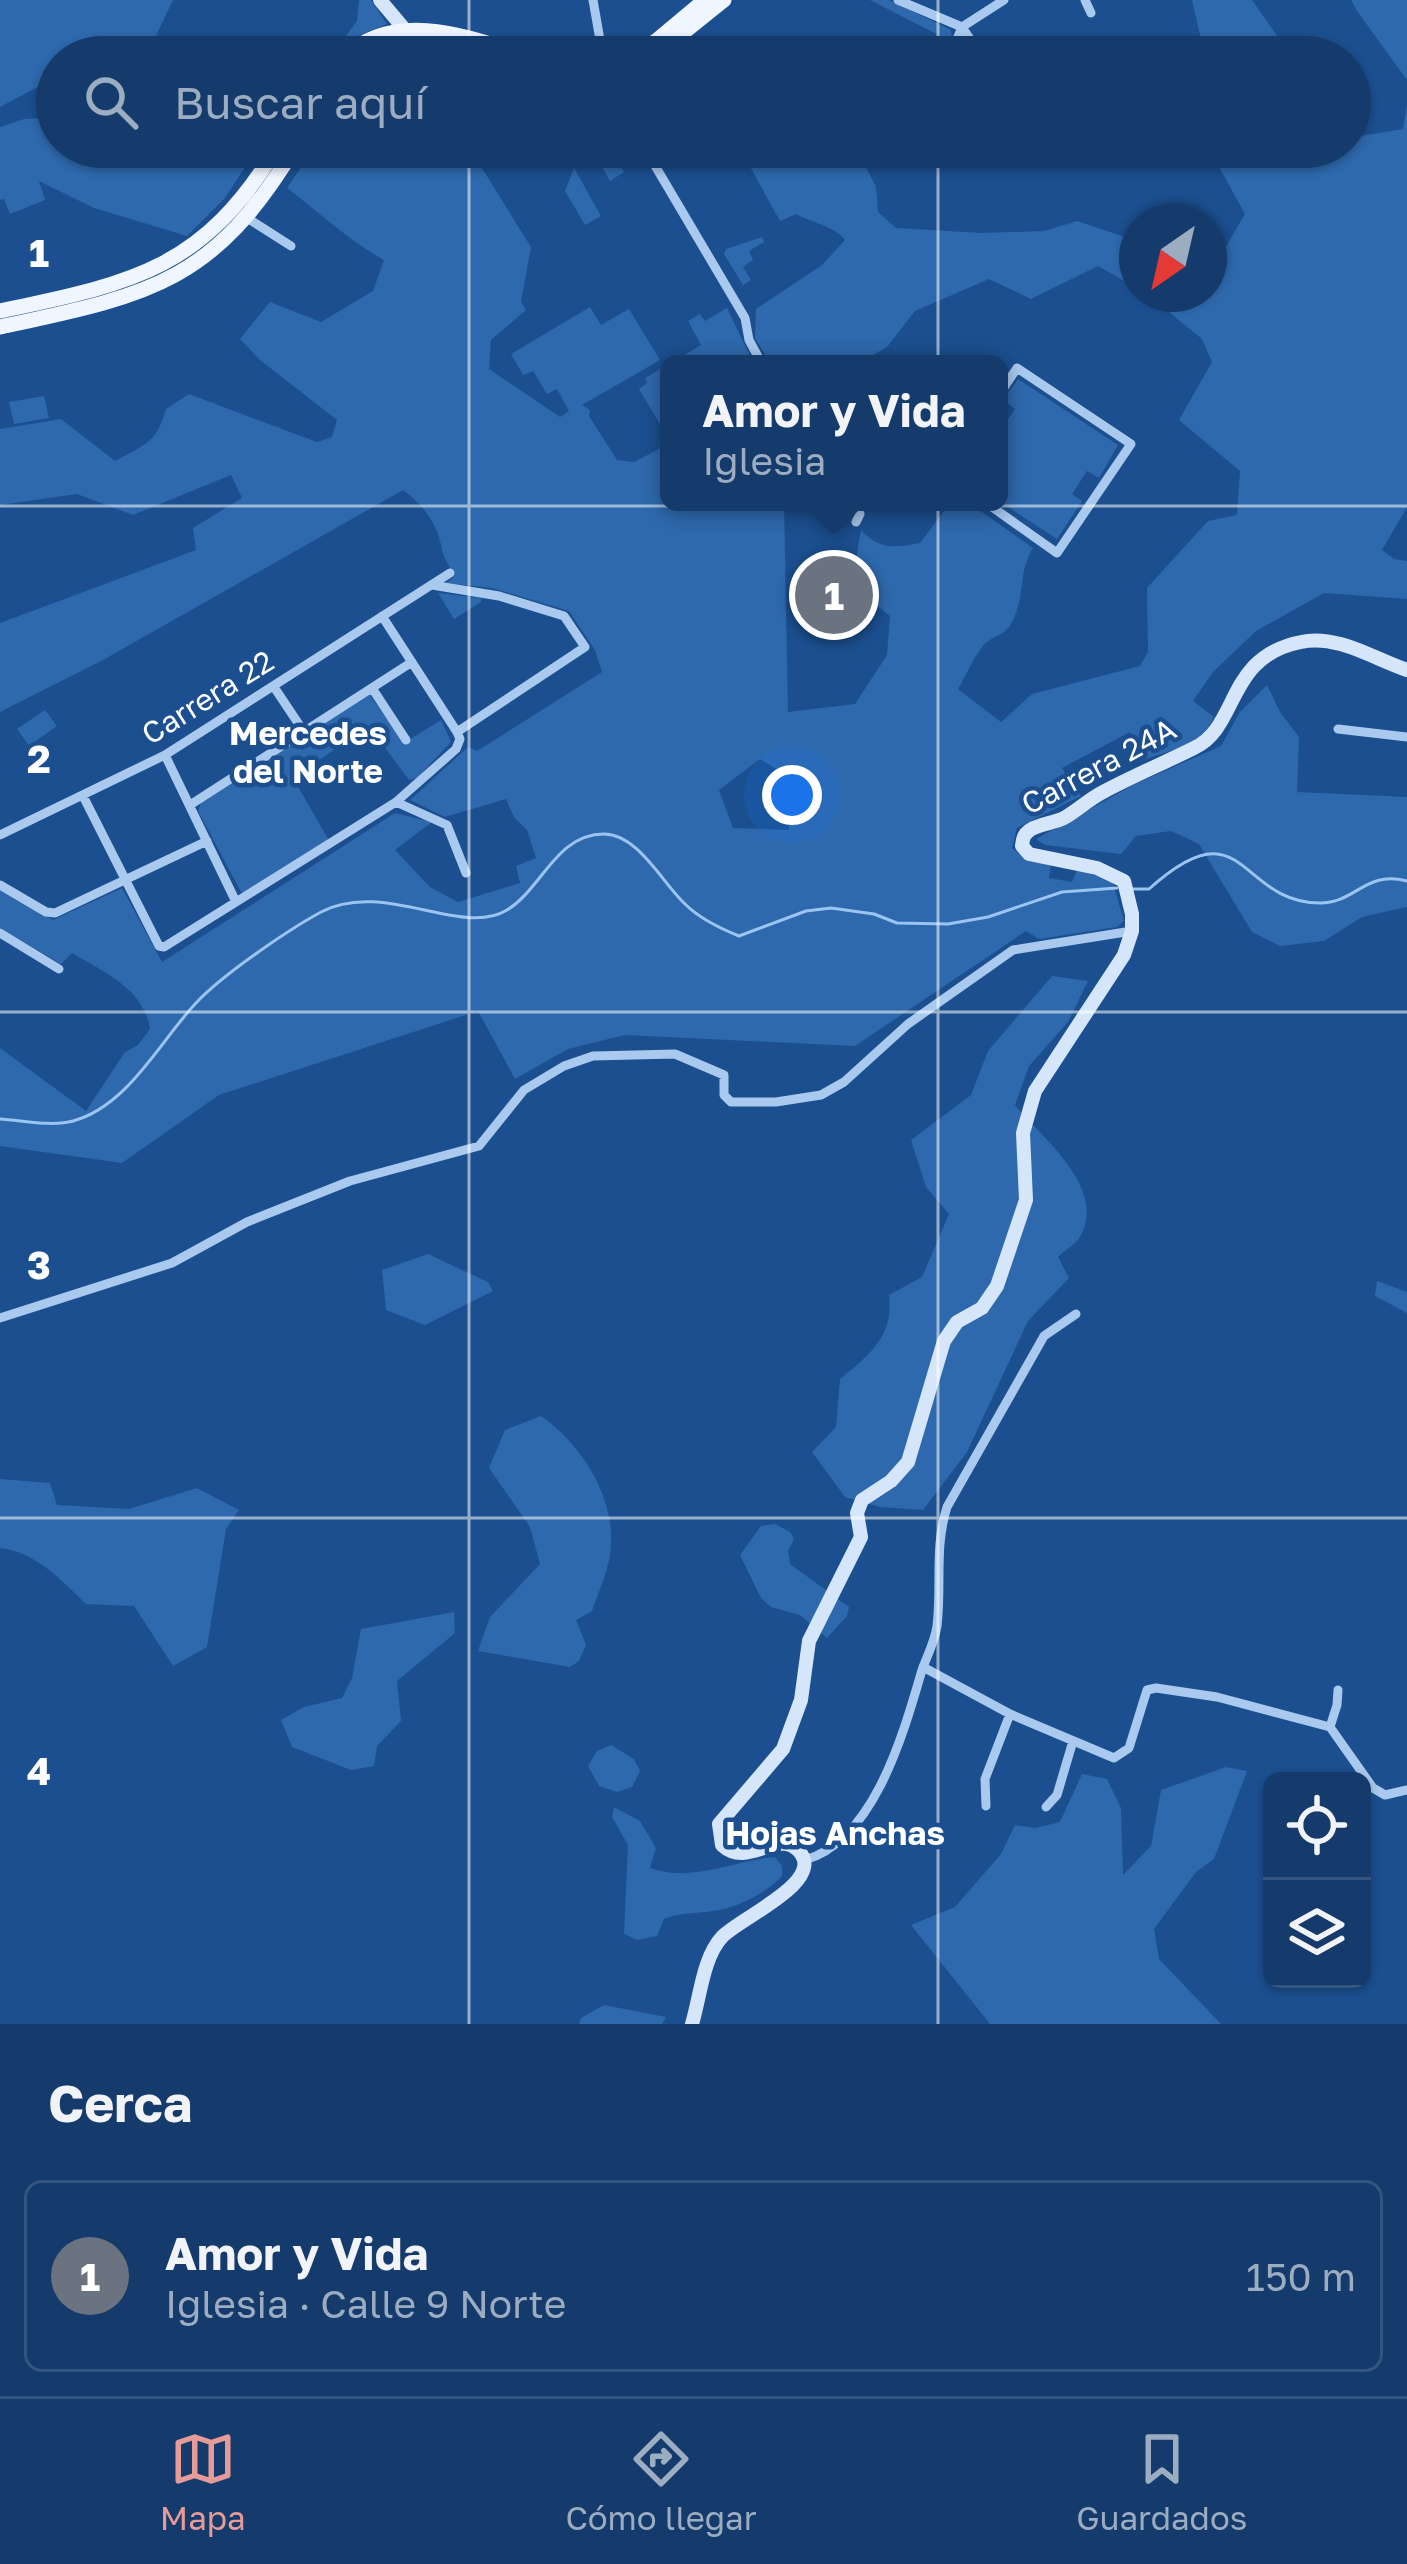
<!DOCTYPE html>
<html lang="es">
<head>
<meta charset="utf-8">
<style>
  :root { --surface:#143b6b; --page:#1d4271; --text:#f1f3f6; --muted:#9dadc1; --line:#33557e; --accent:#e69b98 }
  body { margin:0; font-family:"Golos Text",sans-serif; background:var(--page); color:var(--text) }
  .controls { position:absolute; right:36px; bottom:36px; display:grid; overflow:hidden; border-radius:18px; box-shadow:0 3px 9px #0004 }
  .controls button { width:108px; height:108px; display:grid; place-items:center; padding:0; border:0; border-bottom:3px solid var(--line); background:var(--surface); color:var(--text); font:60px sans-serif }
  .compass { position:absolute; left:1119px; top:204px; width:108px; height:108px; border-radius:50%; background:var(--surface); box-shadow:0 3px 9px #0004; rotate:214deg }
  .you { position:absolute; left:792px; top:795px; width:42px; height:42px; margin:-30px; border:9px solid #fff; border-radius:50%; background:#1a73e8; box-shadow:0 0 0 18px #1a73e833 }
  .badge { display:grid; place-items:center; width:78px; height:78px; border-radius:50%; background:var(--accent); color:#fff; font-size:39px; font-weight:700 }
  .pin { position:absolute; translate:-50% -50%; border:6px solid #fff; box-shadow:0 3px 12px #0006 }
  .popup { position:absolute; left:660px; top:355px; width:348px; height:156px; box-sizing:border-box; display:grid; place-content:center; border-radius:18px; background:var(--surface); filter:drop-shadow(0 3px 9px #0005); font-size:39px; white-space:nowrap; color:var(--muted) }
  .popup b { font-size:45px; color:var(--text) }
  .popup::after { content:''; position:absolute; left:50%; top:100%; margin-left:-24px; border:24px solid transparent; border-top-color:var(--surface) }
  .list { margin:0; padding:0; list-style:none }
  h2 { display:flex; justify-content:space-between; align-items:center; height:156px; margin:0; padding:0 48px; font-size:51px }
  h2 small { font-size:39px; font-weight:400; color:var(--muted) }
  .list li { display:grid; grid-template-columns:78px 1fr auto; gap:36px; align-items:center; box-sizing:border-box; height:192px; margin:0 24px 24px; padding:0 24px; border:3px solid var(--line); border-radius:18px }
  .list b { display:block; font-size:45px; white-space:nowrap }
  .list p { margin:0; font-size:39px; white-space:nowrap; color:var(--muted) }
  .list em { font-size:39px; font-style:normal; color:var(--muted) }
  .icon { flex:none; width:66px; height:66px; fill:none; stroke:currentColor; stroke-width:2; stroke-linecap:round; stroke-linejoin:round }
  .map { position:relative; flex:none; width:1407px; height:2024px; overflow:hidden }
  .search { position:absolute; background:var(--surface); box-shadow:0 3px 9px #0004; left:36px; right:36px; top:36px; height:132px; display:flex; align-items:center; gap:30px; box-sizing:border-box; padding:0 42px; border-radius:66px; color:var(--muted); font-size:45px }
  .sheet { height:372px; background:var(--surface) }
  nav { display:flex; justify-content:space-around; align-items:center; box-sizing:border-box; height:168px; border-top:3px solid var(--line); background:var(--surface); font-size:33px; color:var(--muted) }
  nav a { display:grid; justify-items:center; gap:6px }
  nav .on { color:var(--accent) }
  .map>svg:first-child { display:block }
</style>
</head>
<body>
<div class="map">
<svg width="1407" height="2024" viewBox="0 0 1407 2024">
  <rect width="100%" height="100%" fill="#1b4f8f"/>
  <path fill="#2e69ad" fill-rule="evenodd" d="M0,0H173L146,57H57V77L0,107Z
    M359,0H371L387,24L348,40L345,37L357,21Z
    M870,0H889L951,30L952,42Z
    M1192,0H1252L1292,57H1205Z
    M1351,0H1407V80L1357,11Z
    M1407,104V507L1382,550L1394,559L1407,561V599L1324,593L1256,631L1213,672L1193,701L1214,717C1201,746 1171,750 1143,760L1130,732L1062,768L1081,796L1017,828L1012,848L1024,858L1051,862L1049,878L1072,882L1078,868L1112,880L1124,921L1117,927L1039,939L1026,931L855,1046L625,1035L568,1049L515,1079L478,1011L219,1095L122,1163L0,1146V1048L86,1111L125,1052L138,1045L150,1029C144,989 104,972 72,953L61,964L0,928V890L53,920L122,888L162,962L395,813L432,822L395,850L430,887L458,902L520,883L516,866L536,858L527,830L514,817L506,799L445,817L410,800L468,747L477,751L602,672L595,650L569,611L492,588L446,583L453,578C452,567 444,560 442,550C438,525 424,505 403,490L103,660L0,712V623L196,550L193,528L242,498L231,475L133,515L77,494L0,505V429L61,419L115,461C144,445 157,443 166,409L189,394L317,442L332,437L337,420L260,360L240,339L270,302L321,322L373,291L384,260C348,240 320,213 287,188L305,162L324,147H469L531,247L521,302L526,310L491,340L489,369L560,417L569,411L557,389L547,394L533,371L523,375L511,354L590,307L601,325L629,309L660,360L582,405L590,410L589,416L617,460L634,462L659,449L664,431L639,389L647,383L645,378L701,345L688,321L700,314L705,321L727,308L754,364H669V502H784L788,712L855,704L887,655L890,616L875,604L854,570L861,530C880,550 894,548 920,543L951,502H968L1033,548C1018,571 1026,595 1012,622C1005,637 992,635 983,646C973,658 966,676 958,689L1001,722L1032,694L1140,666L1148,652L1147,588L1208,521L1237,515L1240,471L1179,420L1212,362L1202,339L1147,294H1209V266L1214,267L1245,214L1213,156L1212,147H1350V133L1354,137L1403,129ZM760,759L786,775L789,830L733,828L719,790Z
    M48,118L57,120V147H158L183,153L213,147H247L254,153L225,198L187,236L94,208L39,181L45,200L10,214L4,199L0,200V127L24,119Z
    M595,147H609L624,172L610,181L592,150Z
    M751,147H856L876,187L878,212L896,228L982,233L1044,231L1077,221L1137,241V288L1098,266L1031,299L989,279L915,311L887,347L857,364H771L755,338L756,309L822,265L845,240C836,227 811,222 796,214L780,221L748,163Z
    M574,168L601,216L585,225L565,191Z
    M762,237L764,242L749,251L753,260L743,267L751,280L743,285L724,254L726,249Z
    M1018,379L1118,445L1099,478L1087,471L1072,494L1082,501L1057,539L999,501V432L1015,409L1003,400Z
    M44,396L49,418L14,424L9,402Z
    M438,593L481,598V602L454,619Z
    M1267,685L1280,712L1299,737L1297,792L1407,797V907L1362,917L1324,941L1280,946L1252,932L1199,844L1171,831L1136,836L1121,854L1045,845L1036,839L1135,784L1221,746L1240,712Z
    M369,694L404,743L441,720L451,742L417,778L409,780L369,726L293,778L331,844L251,898L241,892L198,811L201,803Z
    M45,710L57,726L29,746L17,729Z
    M1052,976L1088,981L1068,1022L1029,1066L1015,1105C1042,1138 1108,1188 1080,1237C1076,1244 1064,1251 1058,1257L1069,1278L1028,1321L967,1452L923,1510L880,1507L845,1497L812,1452L836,1427L840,1379C869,1355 894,1337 889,1295L922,1277L949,1214L926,1187L911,1140L971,1095L988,1051Z
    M428,1254L488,1282L493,1291L425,1325L386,1310L382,1270Z
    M1377,1281L1407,1292V1313L1375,1296Z
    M541,1416C584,1446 618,1502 610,1555C607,1574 598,1593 592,1611L576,1620L586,1645L579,1661L570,1667L478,1651L490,1617L540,1564L530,1527L489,1468L505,1430Z
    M0,1479L50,1483L57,1505L129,1509L197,1488L239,1510L226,1529L207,1647L173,1666L134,1606L86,1604C61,1580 36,1552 0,1548Z
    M775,1524L790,1532L794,1539L788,1551L790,1564L849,1607L847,1616L827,1638L800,1615L771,1607L761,1598L740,1555L761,1526Z
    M454,1612L455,1633L397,1681L401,1721L377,1746L374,1766L351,1770L292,1747L281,1720L304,1707L342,1698L352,1678L361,1629Z
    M611,1745L634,1759L640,1771L632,1787L617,1792L599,1786L588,1766L597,1751Z
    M1226,1767L1247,1771L1214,1859L1196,1872L1154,1929L1159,1959L1221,2024H990L911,1925L955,1907L1001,1854L1015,1825L1035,1828L1060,1822L1082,1774L1107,1779L1121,1808L1123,1875L1151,1846L1161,1790Z
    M614,1807L640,1821L656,1848L650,1868C694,1883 731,1861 775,1857L782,1866V1876C765,1894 737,1908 712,1911C695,1914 681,1912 664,1919L657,1936L637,1940L624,1934L628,1845L612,1817Z
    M604,2005L666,2017L662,2024H579L581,2018Z"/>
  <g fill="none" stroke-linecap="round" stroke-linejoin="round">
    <path stroke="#9cc4f0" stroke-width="3" d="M1133,889H1149C1245,802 1238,903 1320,903C1356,903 1365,870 1407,881
      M0,1119C21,1120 52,1127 73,1121C128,1106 160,1041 196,1003C222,975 288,930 321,912C383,879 462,938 507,910C542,889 556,834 604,834C638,834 663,884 685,904C700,919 719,928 739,936L806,911L831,908L874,914L897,923L948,924L988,917L1062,892L1117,888"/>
    <path stroke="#a9c9ee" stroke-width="9" d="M593,0L603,57
      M898,0L962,27L982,57
      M1085,0L1091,13
      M955,44L962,27L1004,0
      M644,147L745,318L749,340L762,364
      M247,218L291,246
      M853,502L860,514L856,522
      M985,502L1057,553L1131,444L1017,368L999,395
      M432,585L499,596L564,616L585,647L457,732
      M274,687L304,732
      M372,688L406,740
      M1338,729L1407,737
      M165,755L236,902
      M83,796L159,946L164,947L396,802L456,749L460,739L457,732L382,616
      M396,802L447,825L466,873
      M190,805L412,662
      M0,835L165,755L450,573
      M0,885L46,912L55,913L207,841
      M0,933L59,969
      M0,1318L172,1263L247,1222L350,1181L479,1146L524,1090L564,1066L593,1056L675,1054L724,1075V1095L731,1102H776L821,1095L844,1082L908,1024L1013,950L1132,931
      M923,1667L1010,1714L1114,1758L1129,1748L1147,1690L1156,1688L1217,1697L1330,1727L1373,1788L1385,1795L1407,1790
      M1330,1727L1337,1705L1338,1690
      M986,1806L985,1779L1010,1714
      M1046,1807L1057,1795L1073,1741
      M805,1860C875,1840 904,1731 922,1670C927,1656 935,1641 937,1626C942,1585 934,1548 947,1507L1044,1336L1076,1314"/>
    <path stroke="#d6e6fa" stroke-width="14" d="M380,0L406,31L407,39
      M692,2024C700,1998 703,1957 722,1937C739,1918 829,1881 798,1850C777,1829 748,1869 722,1845L719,1824L783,1749L801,1700L809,1641L861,1537L857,1513L862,1500L891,1481L908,1462L944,1341L957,1322L982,1308L997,1286L1026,1200L1023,1133L1035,1091L1124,955L1132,931V914L1124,881L1097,868L1029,854L1022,846C1023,839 1023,835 1030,830C1039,824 1054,823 1064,818C1078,810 1089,799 1103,792C1133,776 1164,763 1194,748C1240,726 1225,657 1301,642C1337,634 1374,659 1407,670"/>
    <path stroke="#f0f6ff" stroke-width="15" d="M344,57C397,8 471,38 531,57
      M370,57C404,39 446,46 481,57
      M628,57L656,41L705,0
      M653,57L724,0
      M0,311C132,283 203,270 277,147
      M0,327C148,295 213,284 295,147"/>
  </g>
  <path fill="none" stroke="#fff" stroke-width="3" stroke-opacity="0.55" d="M469,0V57M938,0V57M469,147V2024M938,147V2024M0,506H1407M0,1012H1407M0,1518H1407"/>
  <g text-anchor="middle" stroke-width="9" stroke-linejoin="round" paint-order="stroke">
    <g font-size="30" fill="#fff" stroke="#1b4f8f">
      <text transform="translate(208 698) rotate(-32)" y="10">Carrera 22</text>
      <text transform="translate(1099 767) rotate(-28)" y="10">Carrera 24A</text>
    </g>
    <g font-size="33" font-weight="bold" fill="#fff" stroke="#1b4f8f">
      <text x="308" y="745">Mercedes<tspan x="308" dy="38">del Norte</tspan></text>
      <text x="835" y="1845">Hojas Anchas</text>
    </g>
  </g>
  <g font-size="39" text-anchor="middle" font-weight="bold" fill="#fff" stroke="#1b4f8f" stroke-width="9" stroke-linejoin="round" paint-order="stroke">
    <text x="39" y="267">1</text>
    <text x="39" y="773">2</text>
    <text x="39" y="1279">3</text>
    <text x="39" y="1785">4</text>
  </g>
</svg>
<div class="controls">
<button><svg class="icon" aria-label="locate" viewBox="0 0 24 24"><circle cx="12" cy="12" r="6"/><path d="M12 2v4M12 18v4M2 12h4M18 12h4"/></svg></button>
<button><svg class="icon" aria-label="layers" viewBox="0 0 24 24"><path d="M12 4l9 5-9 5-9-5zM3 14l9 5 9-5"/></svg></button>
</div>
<svg class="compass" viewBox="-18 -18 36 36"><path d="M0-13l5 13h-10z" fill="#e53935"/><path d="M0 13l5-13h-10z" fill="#9dadc1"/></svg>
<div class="you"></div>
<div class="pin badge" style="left:834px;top:595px;background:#6b7280">1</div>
<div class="popup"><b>Amor y Vida</b>Iglesia</div>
<div class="search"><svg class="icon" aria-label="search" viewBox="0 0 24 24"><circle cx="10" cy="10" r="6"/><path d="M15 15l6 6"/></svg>Buscar aquí</div>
</div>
<section class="sheet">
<h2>Cerca<small></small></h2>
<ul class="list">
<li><span class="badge" style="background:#6b7280">1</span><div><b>Amor y Vida</b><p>Iglesia · Calle 9 Norte</p></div><em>150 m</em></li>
</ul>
</section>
<nav>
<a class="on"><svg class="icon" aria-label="map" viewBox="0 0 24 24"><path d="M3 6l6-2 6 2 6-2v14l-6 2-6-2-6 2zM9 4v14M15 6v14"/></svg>Mapa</a>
<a><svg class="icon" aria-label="directions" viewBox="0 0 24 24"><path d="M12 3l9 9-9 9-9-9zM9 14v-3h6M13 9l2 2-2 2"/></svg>Cómo llegar</a>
<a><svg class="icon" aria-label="saved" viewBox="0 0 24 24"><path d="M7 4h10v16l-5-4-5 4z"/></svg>Guardados</a>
</nav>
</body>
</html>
